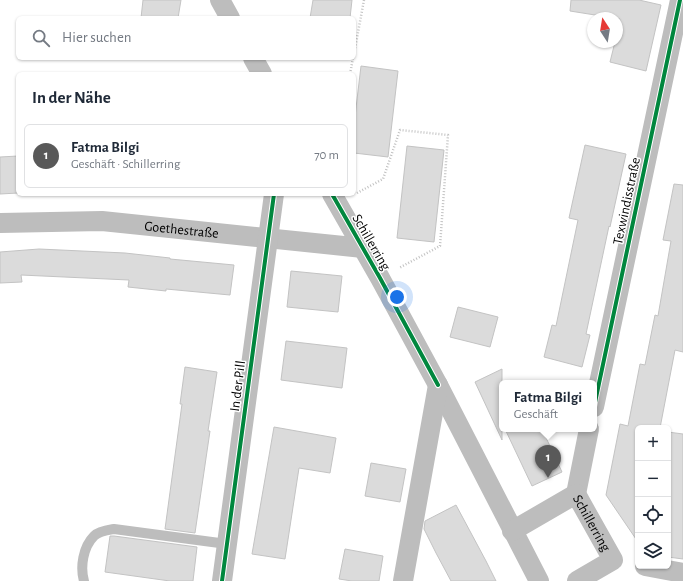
<!DOCTYPE html>
<html lang="de">
<head>
<meta charset="utf-8">
<style>
  :root { --surface:#fff; --page:#f6f6f7; --text:#1f2937; --muted:#747a83; --line:#e0e1e3; --accent:#595959 }
  body { margin:0; font-family:"Alegreya Sans",sans-serif; background:var(--page); color:var(--text) }
  .controls { position:absolute; right:12px; bottom:12px; display:grid; overflow:hidden; border-radius:6px; box-shadow:0 1px 3px #0004 }
  .controls button { width:36px; height:36px; display:grid; place-items:center; padding:0; border:0; border-bottom:1px solid var(--line); background:var(--surface); color:var(--text); font:20px sans-serif }
  .compass { position:absolute; left:587px; top:12px; width:36px; height:36px; border-radius:50%; background:var(--surface); box-shadow:0 1px 3px #0004; rotate:348deg }
  .you { position:absolute; left:397px; top:297px; width:14px; height:14px; margin:-10px; border:3px solid #fff; border-radius:50%; background:#1a73e8; box-shadow:0 0 0 6px #1a73e833 }
  .badge { display:grid; place-items:center; width:26px; height:26px; border-radius:50%; background:var(--accent); color:#fff; font-size:13px; font-weight:700 }
  .pin { position:absolute; translate:-50% -33px; filter:drop-shadow(0 1px 2px #0008) }
  .pin::after { content:''; position:absolute; top:21px; width:14px; height:12px; background:inherit; clip-path:polygon(0 0,100% 0,50% 100%) }
  .popup { position:absolute; left:499px; top:380px; width:98px; height:52px; box-sizing:border-box; display:grid; place-content:center; border-radius:6px; background:var(--surface); filter:drop-shadow(0 1px 3px #0005); font-size:13px; white-space:nowrap; color:var(--muted) }
  .popup b { font-size:15px; color:var(--text) }
  .popup::after { content:''; position:absolute; left:50%; top:100%; margin-left:-8px; border:8px solid transparent; border-top-color:var(--surface) }
  .list { margin:0; padding:0; list-style:none }
  h2 { display:flex; justify-content:space-between; align-items:center; height:52px; margin:0; padding:0 16px; font-size:17px }
  h2 small { font-size:13px; font-weight:400; color:var(--muted) }
  .list li { display:grid; grid-template-columns:26px 1fr auto; gap:12px; align-items:center; box-sizing:border-box; height:64px; margin:0 8px 8px; padding:0 8px; border:1px solid var(--line); border-radius:6px }
  .list b { display:block; font-size:15px; white-space:nowrap }
  .list p { margin:0; font-size:13px; white-space:nowrap; color:var(--muted) }
  .list em { font-size:13px; font-style:normal; color:var(--muted) }
  .icon { flex:none; width:22px; height:22px; fill:none; stroke:currentColor; stroke-width:2; stroke-linecap:round; stroke-linejoin:round }
  .map { position:relative; flex:none; width:683px; height:581px; overflow:hidden }
  .search { position:absolute; background:var(--surface); box-shadow:0 1px 3px #0004; left:16px; top:16px; width:340px; height:44px; display:flex; align-items:center; gap:10px; box-sizing:border-box; padding:0 14px; border-radius:6px; color:var(--muted); font-size:15px }
  .panel { position:absolute; background:var(--surface); box-shadow:0 1px 3px #0004; left:16px; top:72px; width:340px; height:124px; border-radius:6px }
  .map>svg:first-child { display:block }
</style>
</head>
<body>
<div class="map">
<svg width="683" height="581" viewBox="0 0 683 581">
  <rect width="100%" height="100%" fill="#fff"/>
  <path fill="#dbdbdb" stroke="#c3c3c3" d="M143,0H181L178,18H141Z
    M313,0H352L350,18H310Z
    M571,0H639L661,5L646,71L610,62L615,42H617V34L620,19L570,11Z
    M361,66L398,71L388,157L354,153V125Z
    M585,145L626,154L610,227L609,226L586,334L590,335L582,367L544,357L552,325L556,326L578,220L569,218Z
    M407,146L444,150L434,242L397,238Z
    M18,156V193L0,194V157Z
    M674,184L683,185V352L675,350L660,428H638V542L606,495L620,424L628,426L640,364L645,365L655,315L658,316L671,241L663,240Z
    M39,249L125,253L170,258V259L234,265L230,295L166,289V291L128,287L129,280L21,275L22,282L0,283V252Z
    M291,271L342,276L338,312L287,307Z
    M458,307L498,317L490,347L450,337Z
    M286,341L347,348L342,388L281,380Z
    M185,367L217,372L208,431H210L195,533L165,529L182,404H180Z
    M502,369V440L475,382Z
    M274,427L336,438L330,473L299,468L285,559L252,554Z
    M505,429H542L562,472L532,486Z
    M668,432L683,434V559L668,557Z
    M371,463L406,469L400,502L365,496Z
    M456,505L486,561L496,581H451L436,553L424,529L425,521Z
    M110,536H114L197,547L193,581H170L105,572Z
    M345,549L383,556L379,581H352L339,579Z"/>
  <g fill="none" stroke-linecap="round" stroke-linejoin="round">
    <path stroke="#c2c2c2" stroke-width="2.5" stroke-dasharray="1 2" stroke-linecap="butt" d="M354,54L364,0
      M350,74L353,58
      M357,193L383,179L400,130L448,135L440,246L399,268"/>
    <path stroke="#bdbdbd" stroke-width="10" d="M84,581C80,567 83,547 94,536C99,531 108,530 114,529L227,544"/>
    <g stroke="#bdbdbd" stroke-width="20">
      <path d="M220,0L230,18"/>
      <path d="M253,58L262,74"/>
      <path d="M332,194L380,278L438,385L539,581"/>
      <path id="s1" d="M0,223L102,221L363,248"/>
      <path d="M594,407L680,0"/>
      <path d="M576,494L589,429"/>
      <path id="s2" d="M512,531L576,494L613,560L577,581"/>
      <path d="M645,566L683,573"/>
      <path d="M222,581L274,194"/>
      <path d="M403,581L438,385"/>
    </g>
    <defs>
      <path id="cycleway" d="M332,194L380,278L438,385
        M594,407L680,0
        M222,581L274,194"/>
    </defs>
    <use href="#cycleway" stroke="#fff" stroke-width="6"/>
    <use href="#cycleway" stroke="#00873e" stroke-width="4"/>
  </g>
  <g text-anchor="middle" stroke-width="3" stroke-linejoin="round" paint-order="stroke">
    <g font-size="14" fill="#000" stroke="#fff">
      <text transform="translate(626 201) rotate(-78)" y="5">Texwindisstraße</text>
      <text dy="5" stroke="none"><textPath href="#s1" startOffset="182">Goethestraße</textPath></text>
      <text transform="translate(372 242) rotate(60)" y="5">Schillerring</text>
      <text transform="translate(237 386) rotate(-83)" y="5">In der Pill</text>
      <text dy="5" stroke="none"><textPath href="#s2" startOffset="107">Schillerring</textPath></text>
    </g>
  </g>
</svg>
<div class="controls">
<button>+</button>
<button>−</button>
<button><svg class="icon" aria-label="locate" viewBox="0 0 24 24"><circle cx="12" cy="12" r="6"/><path d="M12 2v4M12 18v4M2 12h4M18 12h4"/></svg></button>
<button><svg class="icon" aria-label="layers" viewBox="0 0 24 24"><path d="M12 4l9 5-9 5-9-5zM3 14l9 5 9-5"/></svg></button>
</div>
<svg class="compass" viewBox="-18 -18 36 36"><path d="M0-13l5 13h-10z" fill="#e53935"/><path d="M0 13l5-13h-10z" fill="#747a83"/></svg>
<div class="you"></div>
<div class="pin badge" style="left:548px;top:478px">1</div>
<div class="popup"><b>Fatma Bilgi</b>Geschäft</div>
<div class="search"><svg class="icon" aria-label="search" viewBox="0 0 24 24"><circle cx="10" cy="10" r="6"/><path d="M15 15l6 6"/></svg>Hier suchen</div>
<section class="panel">
<h2>In der Nähe<small></small></h2>
<ul class="list">
<li><span class="badge">1</span><div><b>Fatma Bilgi</b><p>Geschäft · Schillerring</p></div><em>70 m</em></li>
</ul>
</section>
</div>
</body>
</html>
